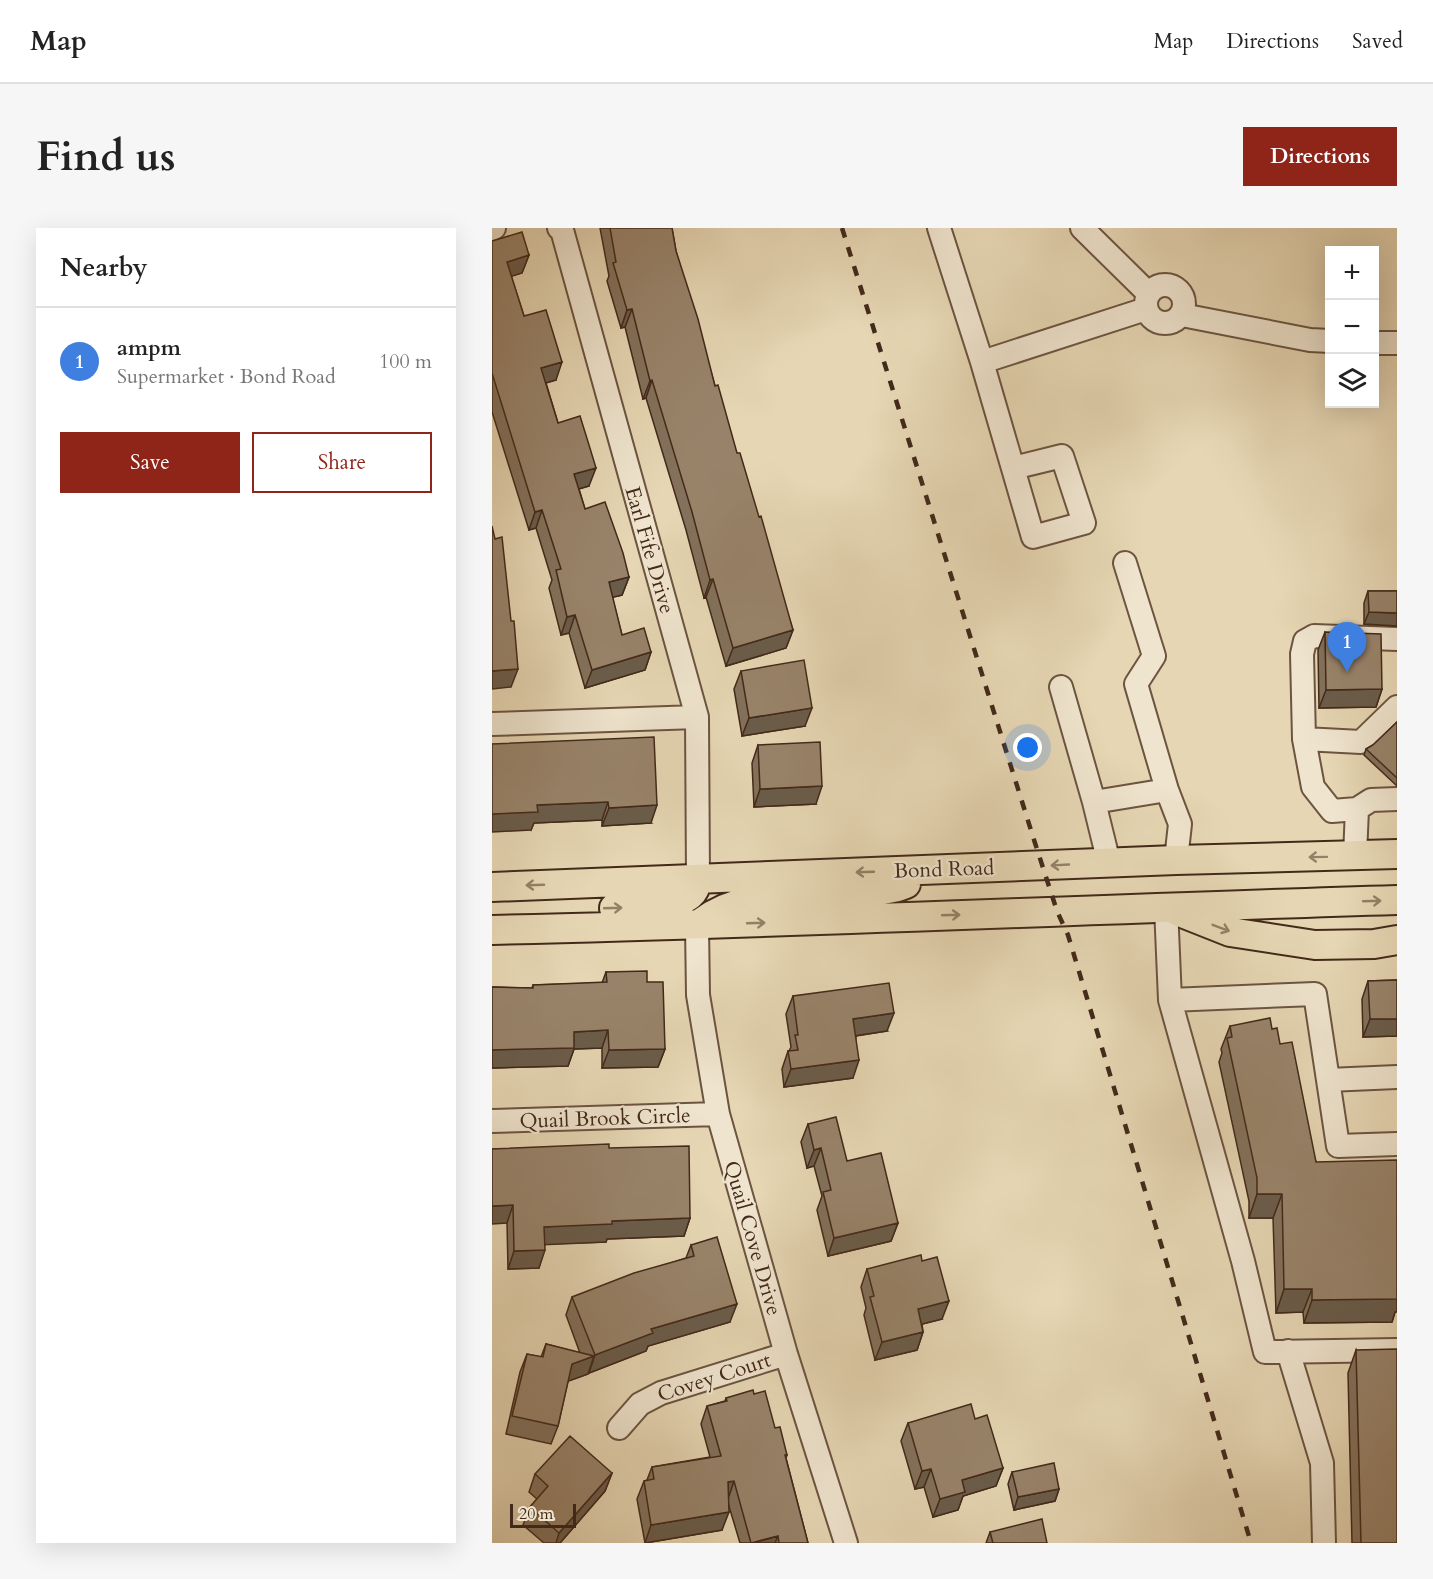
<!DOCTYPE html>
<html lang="en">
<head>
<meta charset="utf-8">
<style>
  :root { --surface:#fff; --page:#f6f6f6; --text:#222; --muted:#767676; --line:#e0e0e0; --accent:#8f2418 }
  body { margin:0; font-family:Cardo,serif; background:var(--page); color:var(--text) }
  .controls { position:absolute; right:18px; top:18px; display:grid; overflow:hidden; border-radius:0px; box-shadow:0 6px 24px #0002 }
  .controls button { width:54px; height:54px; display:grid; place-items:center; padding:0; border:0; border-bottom:2px solid var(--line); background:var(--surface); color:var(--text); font:30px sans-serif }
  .scale { position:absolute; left:18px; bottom:15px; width:66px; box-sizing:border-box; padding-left:6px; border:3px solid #43291a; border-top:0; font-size:16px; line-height:21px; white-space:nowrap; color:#43291a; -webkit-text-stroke:4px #efe4ce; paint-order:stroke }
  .you { position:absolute; left:536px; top:520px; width:21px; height:21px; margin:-15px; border:4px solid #fff; border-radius:50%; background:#1a73e8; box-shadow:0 0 0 9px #1a73e833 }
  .badge { display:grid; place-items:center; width:39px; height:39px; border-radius:50%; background:var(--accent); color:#fff; font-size:20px; font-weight:700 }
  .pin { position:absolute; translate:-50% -50px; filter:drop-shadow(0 2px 3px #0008) }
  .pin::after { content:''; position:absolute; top:32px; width:21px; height:18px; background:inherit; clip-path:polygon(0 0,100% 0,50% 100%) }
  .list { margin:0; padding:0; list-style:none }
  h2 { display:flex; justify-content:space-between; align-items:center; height:78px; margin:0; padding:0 24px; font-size:26px }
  h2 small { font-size:20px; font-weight:400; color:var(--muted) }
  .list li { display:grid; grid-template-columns:39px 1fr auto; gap:18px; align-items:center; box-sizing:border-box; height:108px; padding:0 24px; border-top:2px solid var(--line) }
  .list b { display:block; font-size:22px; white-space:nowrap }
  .list p { margin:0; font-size:20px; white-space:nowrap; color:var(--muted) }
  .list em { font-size:20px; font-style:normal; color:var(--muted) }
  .actions { display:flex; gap:12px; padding:18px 24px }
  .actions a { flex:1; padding:14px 0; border:2px solid var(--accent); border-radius:0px; text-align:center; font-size:21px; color:var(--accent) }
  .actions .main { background:var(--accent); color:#fff }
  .icon { flex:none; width:33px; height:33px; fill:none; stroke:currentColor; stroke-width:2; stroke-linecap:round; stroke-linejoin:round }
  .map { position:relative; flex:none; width:905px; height:1315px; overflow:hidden; border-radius:0px }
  header { display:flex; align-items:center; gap:36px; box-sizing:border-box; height:84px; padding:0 30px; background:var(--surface); border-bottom:2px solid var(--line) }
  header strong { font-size:28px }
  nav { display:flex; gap:33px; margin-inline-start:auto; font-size:21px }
  .intro { display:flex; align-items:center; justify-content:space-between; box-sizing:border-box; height:144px; padding:0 36px }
  h1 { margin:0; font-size:42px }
  .button { padding:15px 27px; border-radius:0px; background:var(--accent); color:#fff; font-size:21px; font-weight:700 }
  main { display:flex; gap:36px; padding:0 36px }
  aside { flex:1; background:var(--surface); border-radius:0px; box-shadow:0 6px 24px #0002 }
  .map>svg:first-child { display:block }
</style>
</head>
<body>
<header>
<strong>Map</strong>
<nav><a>Map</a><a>Directions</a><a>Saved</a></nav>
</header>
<div class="intro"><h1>Find us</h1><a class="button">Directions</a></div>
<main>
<aside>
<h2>Nearby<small></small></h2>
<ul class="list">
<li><span class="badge" style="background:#3f7fe0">1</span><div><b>ampm</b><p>Supermarket · Bond Road</p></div><em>100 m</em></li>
</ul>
<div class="actions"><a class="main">Save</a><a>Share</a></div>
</aside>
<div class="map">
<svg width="905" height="1315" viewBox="0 0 905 1315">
  <rect width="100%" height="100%" fill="#e6d6b3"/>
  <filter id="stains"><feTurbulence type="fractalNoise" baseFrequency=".00333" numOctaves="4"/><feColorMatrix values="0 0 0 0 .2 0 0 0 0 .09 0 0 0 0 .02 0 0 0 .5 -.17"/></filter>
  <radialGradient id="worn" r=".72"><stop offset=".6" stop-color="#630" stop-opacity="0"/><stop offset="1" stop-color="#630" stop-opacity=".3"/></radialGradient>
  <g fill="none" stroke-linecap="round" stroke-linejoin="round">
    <defs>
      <path id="minor" d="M67,0L70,2L205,489L206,651
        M447,0L490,134L541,309L592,295L570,228L521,240
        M590,0L657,66
        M0,1L2,0
        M654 76a19 19 0 1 1 38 0a19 19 0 1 1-38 0Z
        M690,87L818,112L838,113
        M882,115H905
        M490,134L654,81
        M633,335L662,428L644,456L675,562L688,596L684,632
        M569,459L602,574
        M0,496L205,489
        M812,511L869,514L905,479
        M865,581L840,583L821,559L812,511L810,426L813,413L822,408L905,411
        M863,628L865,581L879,572L905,571
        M617,635L602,574L675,562
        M674,679L678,772L751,1033L773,1124L905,1122
        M205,698L206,767L226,886L294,1126L354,1315
        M678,772L823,766L846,918L905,916
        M836,852L905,849
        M0,893L226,886
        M796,1123L830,1235L832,1315
        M127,1200L148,1176L169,1165L294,1126"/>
      <path id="major" d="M0,659L684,632L905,626
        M122,680C143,680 181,681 198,667C203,663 204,657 206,651
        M685,683L738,704L823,717L882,716L905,712
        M210,694C251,663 294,673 342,669C363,667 385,663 406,659L414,656
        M0,702C302,695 603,681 905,672"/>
    </defs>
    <use href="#minor" stroke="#6c5440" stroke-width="26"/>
    <use href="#major" stroke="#43291a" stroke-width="32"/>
    <use href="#minor" stroke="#efe4ce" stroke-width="22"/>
    <use href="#major" stroke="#e6d6b3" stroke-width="28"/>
    <path stroke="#43291a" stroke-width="4.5" stroke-dasharray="10 10" stroke-linecap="butt" d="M350,0L543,615L565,683L576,707L759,1315"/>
  </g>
  <path fill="#83715b" stroke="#43291a" stroke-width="1.5" d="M108,0H180L184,23L223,158L301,402L294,420L234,438L214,369L212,370L194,302L154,170L151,171L133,99L129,100L115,53L117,48Z
    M0,13L37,27L30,45L19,48L32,88L64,152L54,155L66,195L97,258L87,261L93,281L137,349L130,367L120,369L130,407L159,424L153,442L93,460L77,405L69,407L57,360L60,352L44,300L37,302L0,184Z
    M876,363H905V398L872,396V375Z
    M833,404L890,461L884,479L827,480L826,422Z
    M249,443L313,498L250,508L242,461Z
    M905,494V558L872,527L874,521L881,517Z
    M0,516L159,595L110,598V592L42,595L39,602Z
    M266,517L324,576L262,579L260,535Z
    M114,744L155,754L173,821L166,839L110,840V820L82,821L76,838L0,840V759L40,760L41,757L110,755Z
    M905,752V808L871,809L870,771L876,753Z
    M301,768L395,803L364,808L361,850L292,859L290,841L296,823H297L299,819L294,786Z
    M738,798L780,801L788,816L824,934L903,1084L900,1094L812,1095L811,1084L784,1085L781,990H757V973L727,834L730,825L729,821Z
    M316,896L355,933L406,995L399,1013L336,1028L325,982L330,968L322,938L315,940L309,914Z
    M117,920L198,990L192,1008L115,1011L114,1014L53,1016L47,1040L16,1041L15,995L0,921Z
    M199,1017L238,1094L156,1118L154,1123L97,1145L96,1144V1146L76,1153L66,1198L59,1216L14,1206L28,1144L35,1126L49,1129L54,1116L88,1125L74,1087L80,1069L194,1030Z
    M375,1041L450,1091L430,1096L431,1104L425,1122L383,1132L372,1087L374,1080L369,1059Z
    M864,1122L905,1315H860L856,1145Z
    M262,1166L283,1200L295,1227L294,1230L316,1315H248L236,1275L230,1302L153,1315L145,1271L152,1253L155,1252L160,1239L218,1229L209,1196L215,1178L233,1173L234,1170Z
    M483,1191L511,1240L504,1258L471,1268L466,1282L441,1289L432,1259L423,1261L409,1213L416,1195Z
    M520,1244L567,1261L563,1273L522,1282L516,1256Z
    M120,1245L113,1263L68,1315H52L31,1297L38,1279L45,1271L37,1264L43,1246Z
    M498,1304L555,1315H494Z"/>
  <path fill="#6a5c4a" stroke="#43291a" stroke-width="1.5" d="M37,27L30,45L8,52L15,34Z
    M140,81L133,99L129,100L135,82Z
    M70,134L64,152L43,158L49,140Z
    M160,152L154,170L151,171L158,153Z
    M104,240L97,258L76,264L82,246Z
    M50,282L44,300L37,302L43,284Z
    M137,349L130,367L110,372L117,354Z
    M221,351L214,369L212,370L218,352Z
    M877,384L905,385V398L872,396Z
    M83,387L77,405L69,407L75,389Z
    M301,402L294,420L234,438L241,420Z
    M159,424L153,442L93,460L100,442Z
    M26,441L19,459L0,461V443Z
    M890,461L884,479L827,480L834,462Z
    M320,480L313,498L250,508L257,490Z
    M330,558L324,576L262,579L268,561Z
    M116,574L110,592L42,595L39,602L0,604V586L45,577Z
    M165,577L159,595L110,598L117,580Z
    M402,785L395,803L355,809L361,791Z
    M878,791H905V808L871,809Z
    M116,802L110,820L82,821L76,838L0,840V822L82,804Z
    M173,821L166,839L110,840L117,822Z
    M367,832L361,850L292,859L299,841Z
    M329,920L322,938L315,940L322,922Z
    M765,966H790L781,990H757Z
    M21,977L15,995L0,996V978Z
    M198,990L192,1008L115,1011L114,1014L46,1017L52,999L120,993Z
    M406,995L399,1013L336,1028L342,1010Z
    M53,1022L47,1040L16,1041L22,1023Z
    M792,1061H820L811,1084L784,1085Z
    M905,1069V1084H903L900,1094L812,1095L820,1072Z
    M457,1073L450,1091L419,1099L426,1081Z
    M245,1076L238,1094L156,1118L154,1123L97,1145L103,1127L159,1101Z
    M431,1104L425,1122L383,1132L390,1114Z
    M102,1128L96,1146L74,1154L80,1136Z
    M511,1240L504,1258L471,1268L466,1282L441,1289L448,1271L470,1252Z
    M439,1241L432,1259L423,1261L430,1243Z
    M120,1245L113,1263L68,1315H64L67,1305Z
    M242,1253L236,1271V1254Z
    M567,1261L563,1273L522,1282L526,1269Z
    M237,1284L230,1302L153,1315L159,1297Z
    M286,1308L283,1315H261Z"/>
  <path fill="#98836a" stroke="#43291a" stroke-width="1.5" d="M118,0H180L184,23L206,91L223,158L226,157L245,225H248L267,289L269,288L301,402L241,420L221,351L218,352L200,284L160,152L158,153L140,81L135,82L121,35L124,34Z
    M30,4L37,27L15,34L32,88L54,82L70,134L49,140L66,195L88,188L97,217L104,240L82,246L93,281L113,274L131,325L137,349L117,354L130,407L152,400L159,424L100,442L83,387L75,389L64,342L69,341L50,282L43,284L0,145V13Z
    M0,298L3,311L10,309L19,393H22L26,441L0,443Z
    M876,363H905V385L877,384Z
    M833,404L889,406L890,461L834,462Z
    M312,432L320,480L257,490L249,443Z
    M905,494V550L874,521L881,517Z
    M162,509L165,577L117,580L116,574L45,577L46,584L0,586V516Z
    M328,514L330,558L268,561L266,517Z
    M155,743V754H171L173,821L117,822L116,802L82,804V820L0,822V759L41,760V757L115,754L114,744Z
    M905,752V791H878L876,753Z
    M397,755L402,785L361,791L367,832L299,841L296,823L306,822L303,807H306L301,768Z
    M778,790L780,801L785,800L788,816L800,814L824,934L905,932V1071L820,1072V1061H792L790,966H765V950L735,810L740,809L738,798Z
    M344,889L355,933L389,925L406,995L342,1010L331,964L339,962L329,920L322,922L316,896Z
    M117,916V920L197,918L198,990L120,993V996L52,999L53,1022L22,1023L21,977L0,978V921Z
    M225,1009L245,1076L159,1101L161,1105L103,1127L80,1069L142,1045L202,1028L199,1017Z
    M429,1027L430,1033L445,1029L457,1073L426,1081L431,1104L390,1114L378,1069L382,1068L375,1041Z
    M54,1116L102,1128L80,1136L66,1198L20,1188L35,1126L51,1129Z
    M905,1121V1315H869L864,1122Z
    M261,1162L262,1166L273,1163L283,1200L288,1199L295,1227H293L316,1315H287L286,1308L259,1315L242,1253L236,1254L237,1284L159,1297L152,1253L162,1251L160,1239L229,1228L215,1178L235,1173L234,1170Z
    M479,1176L483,1191L495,1187L511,1240L470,1252L473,1264L448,1271L439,1241L430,1243L416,1195Z
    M78,1208L120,1245L67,1305L38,1279L56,1258L43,1246Z
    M562,1235L567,1261L526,1269L520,1244Z
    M550,1291L555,1315H501L498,1304Z"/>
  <defs><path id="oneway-shaft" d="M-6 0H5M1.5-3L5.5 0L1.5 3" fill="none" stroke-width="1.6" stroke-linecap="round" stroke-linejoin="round" transform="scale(1.5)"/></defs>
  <g stroke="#948066">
    <use href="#oneway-shaft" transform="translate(826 629) rotate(179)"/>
    <use href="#oneway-shaft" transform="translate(568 637) rotate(177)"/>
    <use href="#oneway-shaft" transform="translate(373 644) rotate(178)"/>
    <use href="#oneway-shaft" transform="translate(43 657) rotate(178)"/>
    <use href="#oneway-shaft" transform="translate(880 673) rotate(-2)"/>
    <use href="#oneway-shaft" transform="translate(121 680) rotate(-2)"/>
    <use href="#oneway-shaft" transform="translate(459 687) rotate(-2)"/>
    <use href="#oneway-shaft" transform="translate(264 695) rotate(-2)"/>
    <use href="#oneway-shaft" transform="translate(729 700) rotate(21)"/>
  </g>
  <g text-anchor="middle" stroke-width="4.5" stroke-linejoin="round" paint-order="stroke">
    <g font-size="21" fill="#43291a" stroke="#efe4ce">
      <text transform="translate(158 322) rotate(74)" y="7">Earl Fife Drive</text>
      <text transform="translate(452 641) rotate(-2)" y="7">Bond Road</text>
      <text transform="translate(113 890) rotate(-2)" y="7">Quail Brook Circle</text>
      <text transform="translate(261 1010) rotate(74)" y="7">Quail Cove Drive</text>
      <text transform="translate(222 1149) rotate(-18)" y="7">Covey Court</text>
    </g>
  </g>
  <rect width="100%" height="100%" filter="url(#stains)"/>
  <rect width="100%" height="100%" fill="url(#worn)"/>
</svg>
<div class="controls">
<button>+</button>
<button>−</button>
<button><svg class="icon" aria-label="layers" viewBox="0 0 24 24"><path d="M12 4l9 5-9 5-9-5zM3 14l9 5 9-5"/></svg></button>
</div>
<div class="scale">20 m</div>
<div class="you"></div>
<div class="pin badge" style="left:855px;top:444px;background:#3f7fe0">1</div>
</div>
</main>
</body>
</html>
